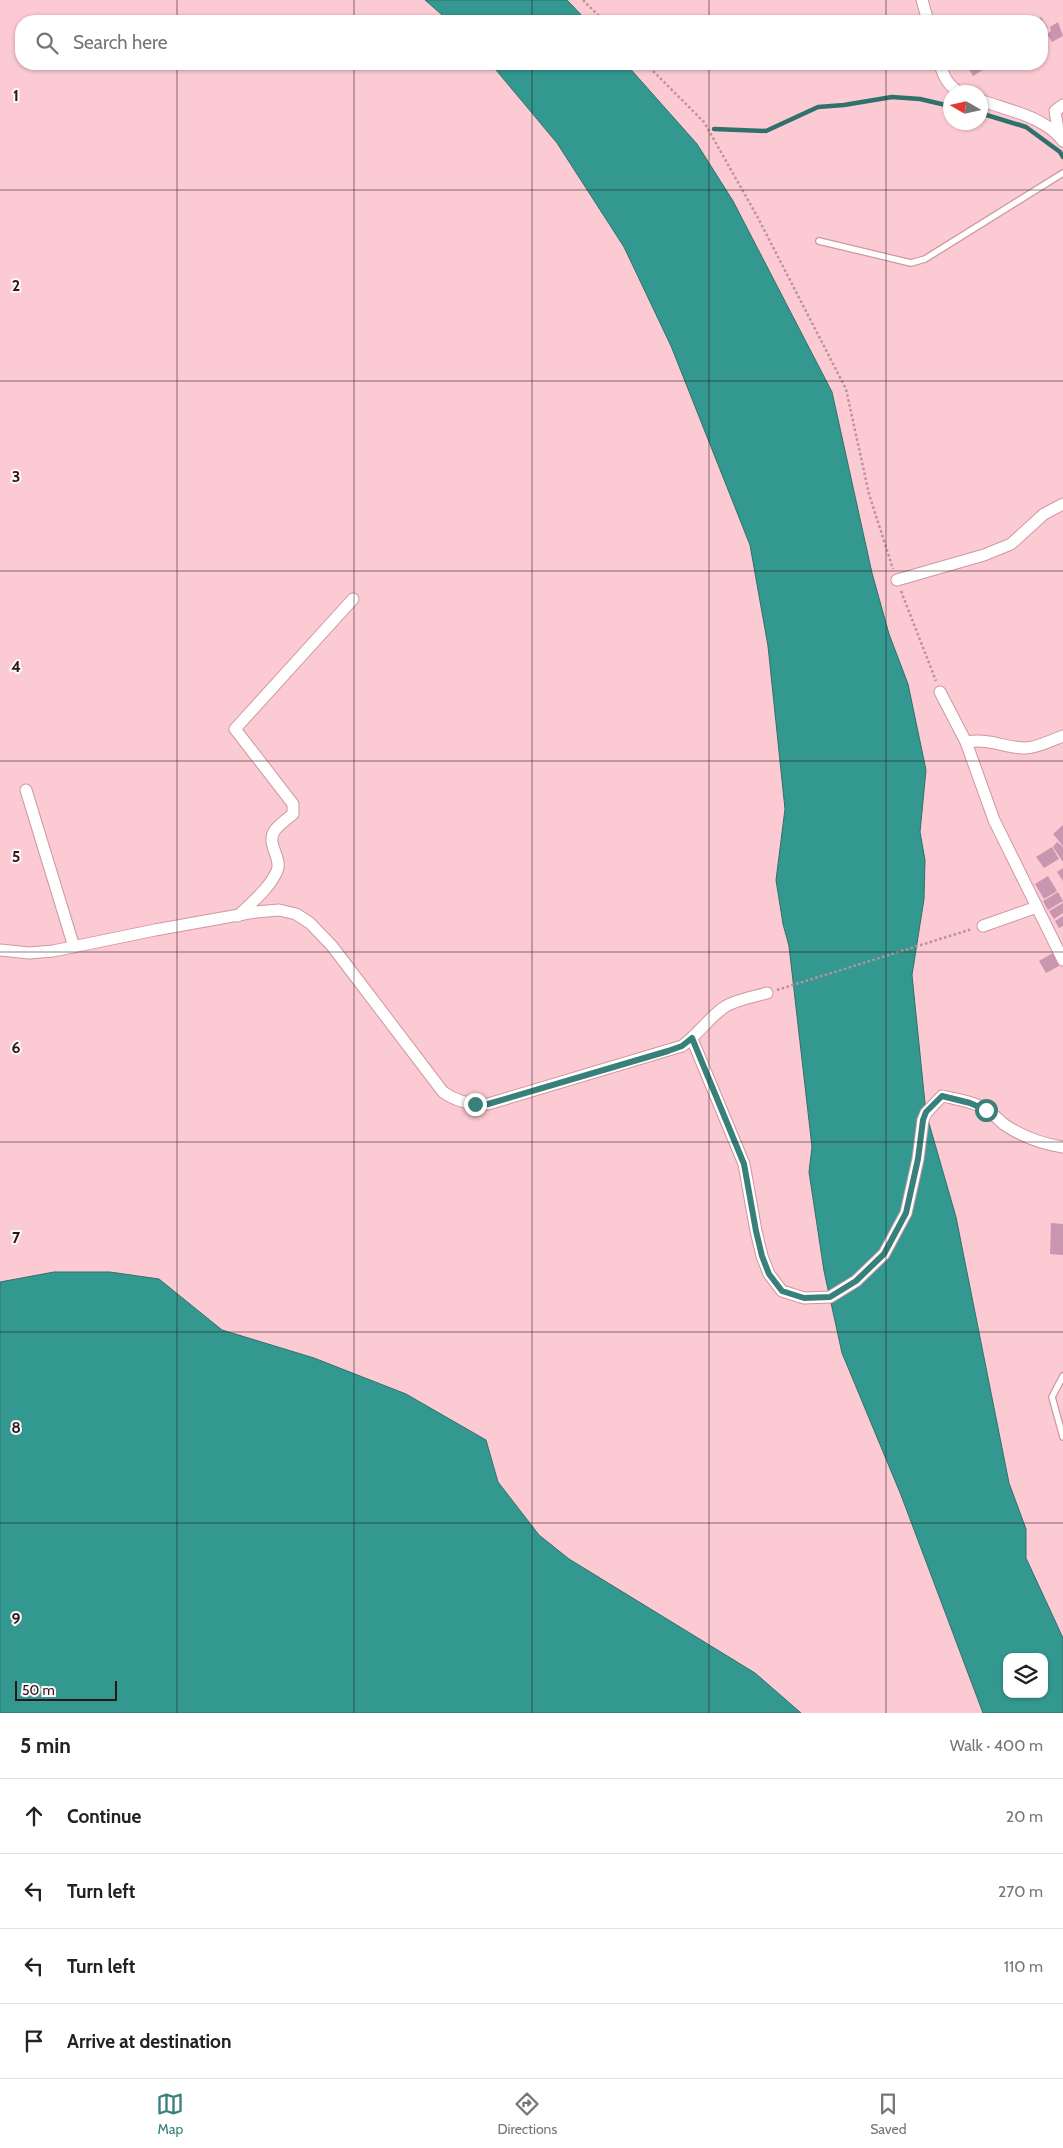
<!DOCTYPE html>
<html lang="en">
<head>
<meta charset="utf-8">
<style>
  :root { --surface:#fff; --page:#f6f6f6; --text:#222; --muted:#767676; --line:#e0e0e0; --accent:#39807a }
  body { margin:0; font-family:Cabin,sans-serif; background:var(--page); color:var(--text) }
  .controls { position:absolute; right:15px; bottom:15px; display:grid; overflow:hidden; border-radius:10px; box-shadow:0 1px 4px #0004 }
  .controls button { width:45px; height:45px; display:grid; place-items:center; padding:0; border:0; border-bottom:1px solid var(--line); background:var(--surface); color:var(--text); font:25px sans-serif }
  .compass { position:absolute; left:943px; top:85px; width:45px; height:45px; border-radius:50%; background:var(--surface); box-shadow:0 1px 4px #0004; rotate:279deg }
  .scale { position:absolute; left:15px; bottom:12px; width:102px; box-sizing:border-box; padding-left:5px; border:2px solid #2a1519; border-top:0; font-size:14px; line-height:18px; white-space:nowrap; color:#2a1519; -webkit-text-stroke:4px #fef8f9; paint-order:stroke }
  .stop { position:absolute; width:15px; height:15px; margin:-11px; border:4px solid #39807a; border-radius:50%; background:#fff }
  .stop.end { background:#39807a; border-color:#fff; box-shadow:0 1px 5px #0008 }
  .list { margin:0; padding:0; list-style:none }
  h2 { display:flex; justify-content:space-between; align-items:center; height:65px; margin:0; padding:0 20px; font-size:21px }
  h2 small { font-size:16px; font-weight:400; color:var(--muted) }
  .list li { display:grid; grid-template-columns:32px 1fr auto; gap:15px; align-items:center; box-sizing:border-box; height:75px; padding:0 20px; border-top:1px solid var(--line) }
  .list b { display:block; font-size:19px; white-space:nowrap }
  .list em { font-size:16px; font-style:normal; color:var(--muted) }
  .icon { flex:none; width:28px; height:28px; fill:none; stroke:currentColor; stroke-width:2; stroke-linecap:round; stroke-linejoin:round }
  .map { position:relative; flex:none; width:1063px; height:1713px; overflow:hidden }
  .search { position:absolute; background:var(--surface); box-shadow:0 1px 4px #0004; left:15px; right:15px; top:15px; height:55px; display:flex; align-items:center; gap:12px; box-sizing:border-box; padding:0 18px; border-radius:20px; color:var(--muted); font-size:19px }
  .sheet { height:365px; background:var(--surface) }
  nav { display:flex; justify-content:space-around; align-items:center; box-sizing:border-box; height:70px; border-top:1px solid var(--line); background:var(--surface); font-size:14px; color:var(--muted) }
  nav a { display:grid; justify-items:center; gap:2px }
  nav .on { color:var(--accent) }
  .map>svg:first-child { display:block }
</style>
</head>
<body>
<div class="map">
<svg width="1063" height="1713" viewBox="0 0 1063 1713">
  <rect width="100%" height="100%" fill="#fbcad2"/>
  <path fill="#339890" stroke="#30716c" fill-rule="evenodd" d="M425,0H567L587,21H449Z
    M491,64H626L697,144L733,201L832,392L872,573L889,634L908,684L926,770L920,832L925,860L924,899L912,975L926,1113L956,1217L1009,1483L1026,1529V1558L1063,1638V1713H983L901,1495L842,1353L824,1271L809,1172L812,1147L789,946L783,924L776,880L785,809L768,646L750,545L671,346L624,247L557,143ZM1007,1657H1044V1694H1007Z
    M54,1272H110L159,1279L222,1330L314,1358L406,1394L486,1440L498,1482L539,1535L569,1559L755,1673L801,1713H0V1282Z"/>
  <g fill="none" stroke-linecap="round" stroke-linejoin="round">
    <path stroke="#30716c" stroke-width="4.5" d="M980,113L1026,127L1060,152L1063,157
      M714,129L766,131L818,107L844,105L892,97L920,99L950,106"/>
  </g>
  <path fill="#c996af" d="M1041,17L1048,28L1042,31V21H1033Z
    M1058,22L1063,36L1052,42L1047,34L1051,31L1050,27Z
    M1044,34L1048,44L1042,48V35Z
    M966,64H992L973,76Z
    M1063,825V846L1053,834Z
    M1057,842L1063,847V862L1053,847Z
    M1052,847L1059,859L1044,868L1036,857Z
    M1063,868V881L1057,872Z
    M1048,876L1057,891L1044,899L1035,884Z
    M1058,892L1063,901L1048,910L1043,901Z
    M1063,903V913L1054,919L1049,911Z
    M1063,916V926L1059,928L1055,921Z
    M1053,953L1059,966L1046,973L1039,961Z
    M1051,1223L1063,1224V1255L1050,1254Z"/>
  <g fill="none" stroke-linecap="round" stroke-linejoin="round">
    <defs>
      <path id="lane" d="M819,241L911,263L925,259L1063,173
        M1063,1376L1052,1397L1063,1437"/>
      <path id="street" d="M922,0L928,21
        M940,64C943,75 948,87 960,92
        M980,100C1007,110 1046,117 1063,141
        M1059,136L1055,111L1063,105
        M897,580L984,555L1011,544L1044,514L1063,504
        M940,692L966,742L994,820L1063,960
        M966,742C993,738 1002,748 1025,748C1037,748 1052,740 1063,736
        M26,790L74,947
        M238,916C251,903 269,889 277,871C283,858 265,844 275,830C280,824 287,819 293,814V804L235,729L353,599
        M983,926L1037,907
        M0,950L29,953L53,951L155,930L256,912L279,910L296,914L310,923L332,946L443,1092C457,1102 471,1105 488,1104L682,1046C698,1035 711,1015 726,1006C739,999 753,997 767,993
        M692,1039L744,1164L756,1231L762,1256L769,1274L782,1291L804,1298L830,1297L856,1281L884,1254L906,1213L918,1159L923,1120L926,1113L942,1096C957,1099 974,1102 987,1110C993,1114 999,1120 1005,1125C1023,1137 1042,1144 1063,1147"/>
    </defs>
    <use href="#lane" stroke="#d097a1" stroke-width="8"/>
    <use href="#street" stroke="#d097a1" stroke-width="13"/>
    <path stroke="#bb9399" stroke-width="2.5" stroke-dasharray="2.5 2.5" stroke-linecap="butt" d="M583,0L604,21
      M646,64L704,122L757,216L846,389L869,494L893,569
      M901,591L936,681
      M777,990L972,929"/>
    <use href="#lane" stroke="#fff" stroke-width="5.5"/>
    <use href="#street" stroke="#fff" stroke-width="11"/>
  </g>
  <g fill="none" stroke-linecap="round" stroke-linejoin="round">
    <path stroke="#39807a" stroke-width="6" d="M475,1104H488L668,1051L682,1046L692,1038L744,1164L756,1231L762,1256L769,1274L782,1291L804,1298L830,1297L856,1281L884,1254L906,1213L918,1159L923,1120L926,1112L942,1096L970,1103L986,1110"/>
  </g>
  <path fill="none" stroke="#2a1519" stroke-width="1" stroke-opacity="0.55" d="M177,0V21M354,0V21M532,0V21M709,0V21M886,0V21M177,64V1713M354,64V1713M532,64V1713M709,64V1713M886,64V1713M0,190H1063M0,381H1063M0,571H1063M0,761H1063M0,952H1063M0,1142H1063M0,1332H1063M0,1523H1063"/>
  <g font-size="16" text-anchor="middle" font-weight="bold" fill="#2a1519" stroke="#fef8f9" stroke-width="4" stroke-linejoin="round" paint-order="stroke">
    <text x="16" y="101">1</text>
    <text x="16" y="291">2</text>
    <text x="16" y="482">3</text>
    <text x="16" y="672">4</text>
    <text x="16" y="862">5</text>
    <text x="16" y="1053">6</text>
    <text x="16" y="1243">7</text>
    <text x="16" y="1433">8</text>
    <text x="16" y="1624">9</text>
  </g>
</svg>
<div class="controls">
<button><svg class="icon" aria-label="layers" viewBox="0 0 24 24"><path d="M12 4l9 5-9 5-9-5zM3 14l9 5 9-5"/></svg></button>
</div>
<svg class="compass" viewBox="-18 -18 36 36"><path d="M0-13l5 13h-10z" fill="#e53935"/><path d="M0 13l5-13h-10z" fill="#767676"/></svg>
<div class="scale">50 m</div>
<div class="stop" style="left:986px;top:1110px"></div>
<div class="stop end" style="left:475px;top:1104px"></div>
<div class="search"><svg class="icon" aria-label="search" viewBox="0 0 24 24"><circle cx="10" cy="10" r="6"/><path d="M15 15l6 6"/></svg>Search here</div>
</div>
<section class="sheet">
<h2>5 min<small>Walk · 400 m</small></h2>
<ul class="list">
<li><svg class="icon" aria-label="ahead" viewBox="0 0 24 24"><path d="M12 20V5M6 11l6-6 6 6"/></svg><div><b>Continue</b></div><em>20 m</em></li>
<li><svg class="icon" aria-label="left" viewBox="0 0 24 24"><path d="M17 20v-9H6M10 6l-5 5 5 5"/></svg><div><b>Turn left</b></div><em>270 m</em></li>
<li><svg class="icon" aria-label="left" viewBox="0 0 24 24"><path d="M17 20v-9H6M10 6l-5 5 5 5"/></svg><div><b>Turn left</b></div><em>110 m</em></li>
<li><svg class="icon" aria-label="arrive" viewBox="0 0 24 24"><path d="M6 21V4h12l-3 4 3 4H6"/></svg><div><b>Arrive at destination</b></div></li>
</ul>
</section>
<nav>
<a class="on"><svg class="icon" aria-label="map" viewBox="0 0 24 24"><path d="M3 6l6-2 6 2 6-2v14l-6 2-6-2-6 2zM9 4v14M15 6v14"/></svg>Map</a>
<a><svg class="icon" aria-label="directions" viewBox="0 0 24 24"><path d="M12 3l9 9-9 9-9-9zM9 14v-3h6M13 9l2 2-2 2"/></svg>Directions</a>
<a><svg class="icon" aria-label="saved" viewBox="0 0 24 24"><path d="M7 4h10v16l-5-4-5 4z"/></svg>Saved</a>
</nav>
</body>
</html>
